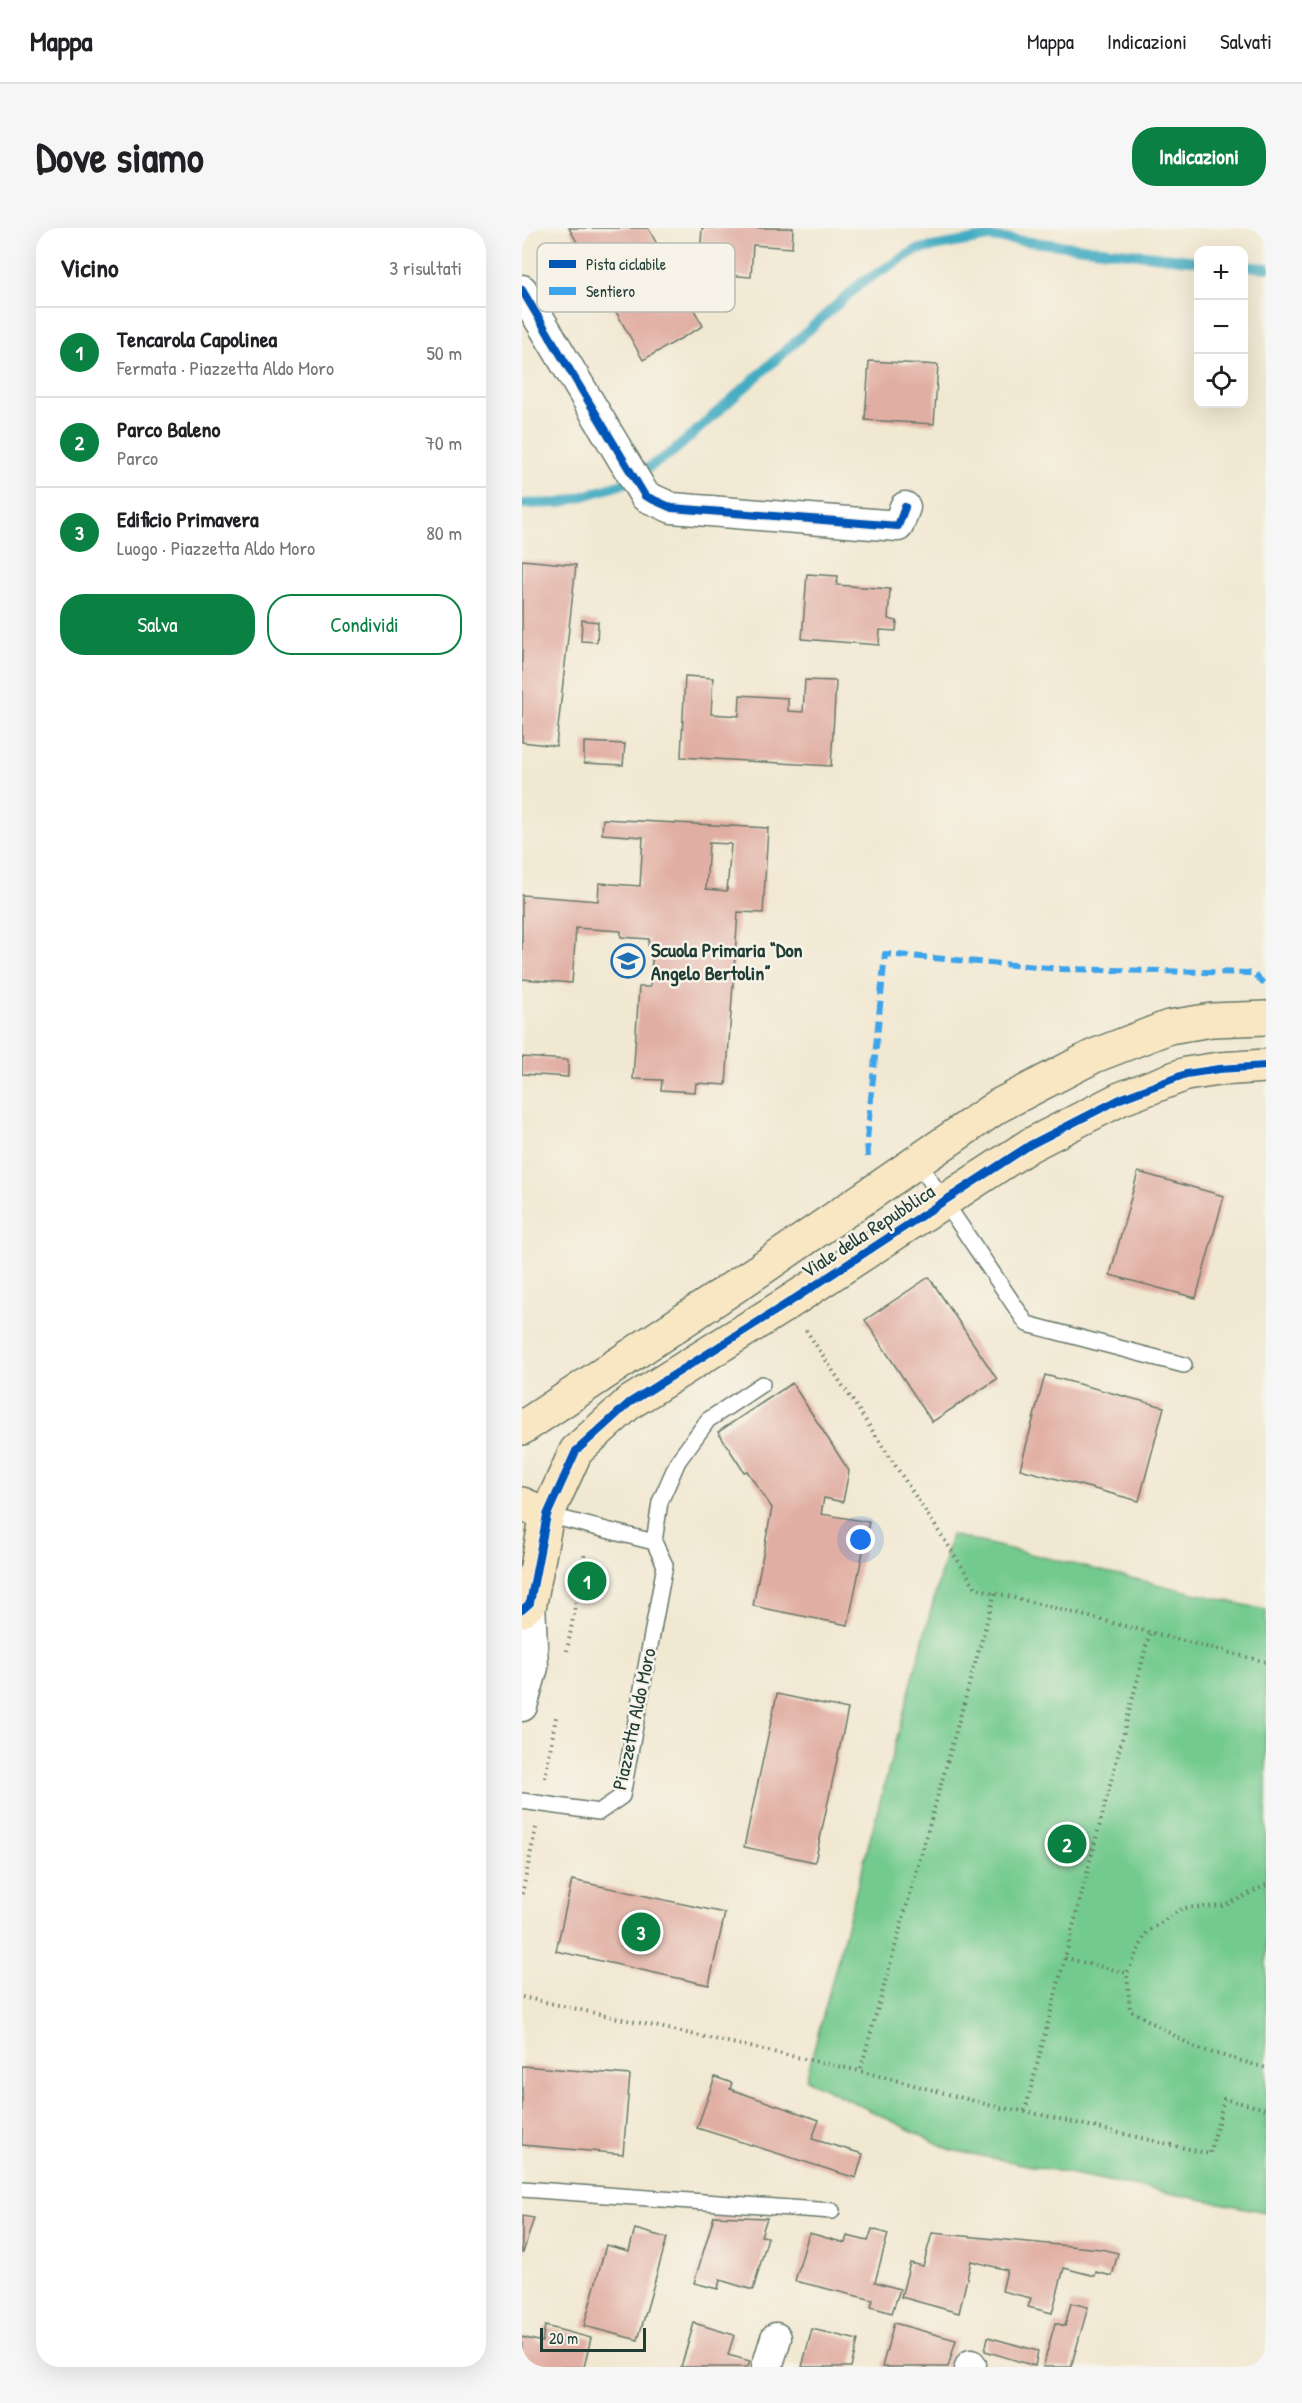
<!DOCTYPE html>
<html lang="it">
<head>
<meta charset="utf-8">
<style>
  :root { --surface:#fff; --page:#f6f6f6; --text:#202124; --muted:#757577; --line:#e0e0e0; --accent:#0b8043 }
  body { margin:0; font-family:"Patrick Hand",sans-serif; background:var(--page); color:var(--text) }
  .controls { position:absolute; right:18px; top:18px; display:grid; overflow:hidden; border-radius:12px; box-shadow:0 6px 24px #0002 }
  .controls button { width:54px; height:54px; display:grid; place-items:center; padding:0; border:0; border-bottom:2px solid var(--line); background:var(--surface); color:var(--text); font:30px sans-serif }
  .scale { position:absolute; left:18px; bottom:15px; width:106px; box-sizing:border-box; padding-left:6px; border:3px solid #1f3d34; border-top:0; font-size:16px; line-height:21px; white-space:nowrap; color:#1f3d34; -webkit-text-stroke:4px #f7f3e8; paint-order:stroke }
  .you { position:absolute; left:339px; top:1312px; width:21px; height:21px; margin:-15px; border:4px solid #fff; border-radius:50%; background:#1a73e8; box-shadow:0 0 0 9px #1a73e833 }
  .badge { display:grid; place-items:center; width:39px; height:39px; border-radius:50%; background:var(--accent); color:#fff; font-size:20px; font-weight:700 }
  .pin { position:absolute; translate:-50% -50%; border:3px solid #fff; box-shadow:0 2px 6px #0006 }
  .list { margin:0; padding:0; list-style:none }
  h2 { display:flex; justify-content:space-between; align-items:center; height:78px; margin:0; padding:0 24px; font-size:26px }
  h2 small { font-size:20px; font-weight:400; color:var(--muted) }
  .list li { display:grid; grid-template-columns:39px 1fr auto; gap:18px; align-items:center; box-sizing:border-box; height:90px; padding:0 24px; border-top:2px solid var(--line) }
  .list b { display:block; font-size:22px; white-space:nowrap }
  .list p { margin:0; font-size:20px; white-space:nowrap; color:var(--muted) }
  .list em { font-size:20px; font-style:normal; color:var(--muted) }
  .actions { display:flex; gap:12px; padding:18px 24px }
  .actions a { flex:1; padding:14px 0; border:2px solid var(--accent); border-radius:24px; text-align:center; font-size:21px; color:var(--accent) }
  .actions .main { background:var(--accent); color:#fff }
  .icon { flex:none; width:33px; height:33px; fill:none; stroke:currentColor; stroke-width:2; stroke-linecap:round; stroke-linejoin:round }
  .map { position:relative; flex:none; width:744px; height:2139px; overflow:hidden; border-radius:24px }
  header { display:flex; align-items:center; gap:36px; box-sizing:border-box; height:84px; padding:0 30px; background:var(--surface); border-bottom:2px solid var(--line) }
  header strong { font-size:28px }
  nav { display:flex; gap:33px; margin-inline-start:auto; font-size:21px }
  .intro { display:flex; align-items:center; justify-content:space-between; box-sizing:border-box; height:144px; padding:0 36px }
  h1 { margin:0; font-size:42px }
  .button { padding:15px 27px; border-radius:24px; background:var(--accent); color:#fff; font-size:21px; font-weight:700 }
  main { display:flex; gap:36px; padding:0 36px }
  aside { flex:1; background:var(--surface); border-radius:24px; box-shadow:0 6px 24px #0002 }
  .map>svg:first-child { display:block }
</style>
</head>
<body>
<header>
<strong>Mappa</strong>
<nav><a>Mappa</a><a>Indicazioni</a><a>Salvati</a></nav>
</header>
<div class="intro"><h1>Dove siamo</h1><a class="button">Indicazioni</a></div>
<main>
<aside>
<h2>Vicino<small>3 risultati</small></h2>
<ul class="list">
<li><span class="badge">1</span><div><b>Tencarola Capolinea</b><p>Fermata · Piazzetta Aldo Moro</p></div><em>50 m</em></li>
<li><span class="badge">2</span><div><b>Parco Baleno</b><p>Parco</p></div><em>70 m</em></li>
<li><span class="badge">3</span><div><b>Edificio Primavera</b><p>Luogo · Piazzetta Aldo Moro</p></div><em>80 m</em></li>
</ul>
<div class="actions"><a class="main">Salva</a><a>Condividi</a></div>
</aside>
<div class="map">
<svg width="744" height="2139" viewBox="0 0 744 2139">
  <rect width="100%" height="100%" fill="#f7f3e8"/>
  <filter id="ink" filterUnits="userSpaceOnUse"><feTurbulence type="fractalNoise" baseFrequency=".0167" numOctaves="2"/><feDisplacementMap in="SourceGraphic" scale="12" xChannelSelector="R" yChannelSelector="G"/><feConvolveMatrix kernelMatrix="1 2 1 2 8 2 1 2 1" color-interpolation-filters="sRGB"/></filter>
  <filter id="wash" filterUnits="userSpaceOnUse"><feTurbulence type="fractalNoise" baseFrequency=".008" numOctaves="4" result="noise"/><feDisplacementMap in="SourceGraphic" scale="24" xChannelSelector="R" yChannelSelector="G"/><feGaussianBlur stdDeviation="1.35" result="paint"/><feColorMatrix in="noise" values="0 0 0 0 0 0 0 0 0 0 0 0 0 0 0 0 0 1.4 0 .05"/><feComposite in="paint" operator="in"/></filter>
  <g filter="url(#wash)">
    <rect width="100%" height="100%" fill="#f1e8d1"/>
    <path fill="#73ca8e" stroke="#498461" stroke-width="1.5" d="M429,1307L744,1382V1984L429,1922L284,1851Z"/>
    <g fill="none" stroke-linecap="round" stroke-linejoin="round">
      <path stroke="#42acc2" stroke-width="10" d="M722,38L744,40
        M0,276L38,275L101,256L152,223L339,55L394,22L466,9L676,33"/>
    </g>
    <g id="blocks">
      <path fill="#e1aea3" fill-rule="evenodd" d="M47,0H126L181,98L121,132Z
        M180,0H271L270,20L231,17L229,49L177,45Z
        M347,133L416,137L412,196L343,192Z
        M0,332L54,337L34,518L0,514Z
        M285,346L316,348L315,357L368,361L366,391L375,393L374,403L358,402L357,417L280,411Z
        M60,392L76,394L75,414L59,413Z
        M163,448L191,450L189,486L217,488L218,467L266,470V483L281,484L283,452L314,453L309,538L159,529Z
        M62,514L103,516L101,537L62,535Z
        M81,591L246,600L241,685L216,684L204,857L174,855L173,864L139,862L140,852L111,851L117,759H128L131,719L126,718L127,711L99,709V703L54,700L50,755L0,751V667L76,673L77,655L118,658L121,609L80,606ZM187,615L209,616L205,663L184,661Z
        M0,829L46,832V849L0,846Z
        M616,944L702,968L674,1070L588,1047Z
        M407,1049L475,1151L410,1194L343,1092Z
        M523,1147L642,1179L617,1273L498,1241Z
        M270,1155L327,1243L321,1274L302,1270L299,1286L347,1294L326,1397L231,1378L250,1280L225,1243L222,1244L196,1204Z
        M255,1466L326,1481L293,1634L222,1619Z
        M50,1652L203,1685L187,1757L34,1723Z
        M0,1838L108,1847L101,1926L0,1917Z
        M193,1849L210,1855L208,1861L297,1892L290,1911L341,1926L334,1950L175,1900Z
        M0,1988L12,1990L1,2025H0Z
        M192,1988L245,1990L239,2008L246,2009L231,2062L198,2052L196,2061L172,2055Z
        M113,2001L145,2010L116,2112L62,2098L84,2017L107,2023Z
        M350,2001L366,2006L353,2054L378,2061L370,2085L349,2079L351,2072L273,2053L287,2005L323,2015L325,2008L346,2013Z
        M410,2005L579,2021L596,2025L590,2048L574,2044L573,2048L542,2040L530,2085L506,2079L509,2070L480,2063L485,2042L449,2033L437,2085L379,2069L388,2035L401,2038Z
        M549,2075L566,2079L549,2139H521L533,2095L543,2098Z
        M172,2095L212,2107L206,2127L228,2133L226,2139H159Z
        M372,2095L434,2112L426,2139H360Z
        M23,2098L69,2110L62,2139H0V2109L20,2114Z
        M290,2101L336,2112L329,2139H280Z
        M466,2109L516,2123L513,2138L463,2123Z"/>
    </g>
  </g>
  <g filter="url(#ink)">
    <use href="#blocks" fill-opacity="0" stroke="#68796b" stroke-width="1.5"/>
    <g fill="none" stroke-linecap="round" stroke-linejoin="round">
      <defs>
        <path id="lane" d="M395,933L505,1096L662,1137
          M132,1314L138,1274L156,1233L186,1192L240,1156
          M0,1573L77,1584L100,1568L143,1337L132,1314L25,1287
          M0,1961L310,1983"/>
        <path id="street" d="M0,62L123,268L150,280L376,298L383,279
          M0,1478L11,1439L8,1375
          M245,2139L254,2110
          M448,2139L449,2137"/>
        <path id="secondary" d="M0,1200L239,1041L476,878L572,828L647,799L690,792L744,790
          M0,1276L25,1287
          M0,1382L8,1375L25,1287L54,1223L107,1175L266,1075L508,917L598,871L664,846L697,841L744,838"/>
      </defs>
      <use href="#lane" stroke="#68796b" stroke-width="18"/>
      <use href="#street" stroke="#68796b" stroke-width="33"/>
      <use href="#secondary" stroke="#68796b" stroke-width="36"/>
      <path stroke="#68796b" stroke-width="4" stroke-dasharray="1.5 4.5" stroke-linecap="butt" d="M284,1102L454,1360L744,1434
        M473,1365L338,1843L479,1880L503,1883L688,1926L702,1871L744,1881
        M45,1423L63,1324
        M23,1550L34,1489
        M744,1657L702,1678L661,1680L625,1704L605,1745L608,1782L674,1820L744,1840
        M0,1666L14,1600
        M543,1730L605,1745
        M0,1769L338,1843
        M503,1883L628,1404"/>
      <use href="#lane" stroke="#fff" stroke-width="15"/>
      <use href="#street" stroke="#fff" stroke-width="30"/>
      <use href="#secondary" stroke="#f9e7c3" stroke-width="33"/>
      <path stroke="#3da4eb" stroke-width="6" stroke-dasharray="12 6" stroke-linecap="butt" d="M346,929L345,912L363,726L539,741L731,745L744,758"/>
      <defs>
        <path id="cycleway" d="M0,62L123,268L150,280L376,298L383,279
          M0,1382L8,1375L25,1287L54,1223L107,1175L266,1075L508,917L598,871L664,846L697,841L744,838"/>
      </defs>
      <use href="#cycleway" stroke="#f7f3e8" stroke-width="11"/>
      <use href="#cycleway" stroke="#0057b8" stroke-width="8"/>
    </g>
  </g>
  <defs>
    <symbol id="school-ring" viewBox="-11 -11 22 22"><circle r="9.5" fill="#f7f3e8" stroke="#1f6fb2" stroke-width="1.5"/><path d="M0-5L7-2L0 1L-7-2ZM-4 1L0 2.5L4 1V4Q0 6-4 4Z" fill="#1f6fb2"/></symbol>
  </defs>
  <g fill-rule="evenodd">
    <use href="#school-ring" x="87" y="714" width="38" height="38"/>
  </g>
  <g text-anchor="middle" stroke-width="5" stroke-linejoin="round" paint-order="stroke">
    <g font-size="20" font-weight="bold" fill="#1f3d34" stroke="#f7f3e8" text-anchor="start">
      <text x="129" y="729">Scuola Primaria “Don<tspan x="129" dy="23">Angelo Bertolin”</tspan></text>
    </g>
    <g font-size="20" fill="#1f3d34" stroke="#f7f3e8">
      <text transform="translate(346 1003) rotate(-33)" y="7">Viale della Repubblica</text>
      <text transform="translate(112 1491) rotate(-78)" y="7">Piazzetta Aldo Moro</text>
    </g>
  </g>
  <rect x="15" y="15" width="198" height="69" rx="9" fill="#f7f3e8" stroke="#b6bcb2" stroke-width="1.5"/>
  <rect x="27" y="32" width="27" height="8" fill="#0057b8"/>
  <rect x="27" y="59" width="27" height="8" fill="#3da4eb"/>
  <g font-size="16" fill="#1f3d34">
    <text x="64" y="42">Pista ciclabile</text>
    <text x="64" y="69">Sentiero</text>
  </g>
</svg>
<div class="controls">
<button>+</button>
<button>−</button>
<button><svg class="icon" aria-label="locate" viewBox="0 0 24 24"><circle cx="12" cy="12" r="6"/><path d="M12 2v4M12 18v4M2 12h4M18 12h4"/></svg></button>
</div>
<div class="scale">20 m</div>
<div class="you"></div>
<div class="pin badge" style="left:65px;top:1353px">1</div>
<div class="pin badge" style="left:545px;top:1616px">2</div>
<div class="pin badge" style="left:119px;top:1704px">3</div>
</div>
</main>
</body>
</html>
